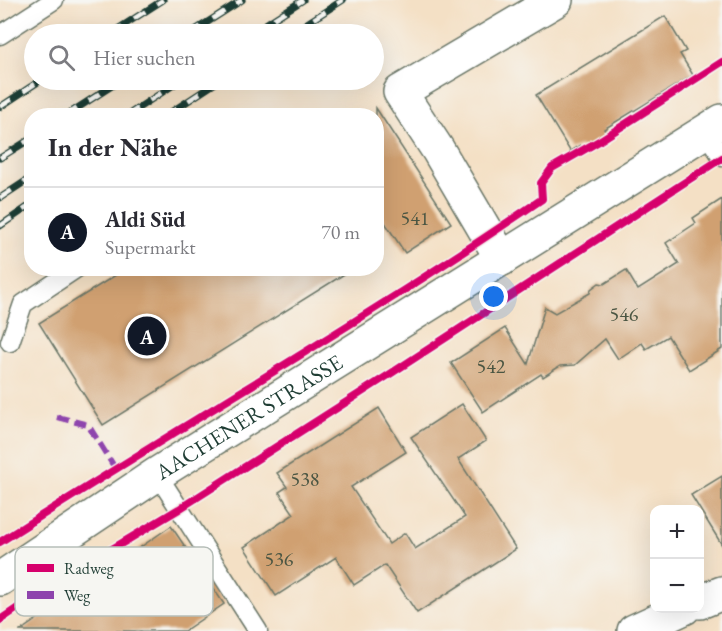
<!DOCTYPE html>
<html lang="de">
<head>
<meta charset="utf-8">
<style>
  :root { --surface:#fff; --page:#f2f2f3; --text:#2b2b33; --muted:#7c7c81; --line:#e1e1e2; --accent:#111827 }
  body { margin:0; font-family:"EB Garamond",serif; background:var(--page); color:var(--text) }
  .controls { position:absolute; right:18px; bottom:18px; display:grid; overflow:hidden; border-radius:12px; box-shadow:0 6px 24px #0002 }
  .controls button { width:54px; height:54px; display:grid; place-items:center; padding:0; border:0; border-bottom:2px solid var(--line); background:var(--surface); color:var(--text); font:30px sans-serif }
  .you { position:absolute; left:494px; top:297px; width:21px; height:21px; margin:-15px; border:4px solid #fff; border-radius:50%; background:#1a73e8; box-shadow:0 0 0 9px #1a73e833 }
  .badge { display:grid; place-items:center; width:39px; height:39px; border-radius:50%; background:var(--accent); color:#fff; font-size:20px; font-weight:700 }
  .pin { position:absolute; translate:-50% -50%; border:3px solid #fff; box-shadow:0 2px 6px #0006 }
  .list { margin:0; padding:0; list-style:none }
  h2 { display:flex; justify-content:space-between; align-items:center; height:78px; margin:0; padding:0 24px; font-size:26px }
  h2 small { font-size:20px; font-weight:400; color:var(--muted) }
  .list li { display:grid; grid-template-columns:39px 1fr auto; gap:18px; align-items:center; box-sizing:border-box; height:90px; padding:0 24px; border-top:2px solid var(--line) }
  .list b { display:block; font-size:22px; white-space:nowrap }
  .list p { margin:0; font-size:20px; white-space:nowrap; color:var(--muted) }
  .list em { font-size:20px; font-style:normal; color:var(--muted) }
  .icon { flex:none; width:33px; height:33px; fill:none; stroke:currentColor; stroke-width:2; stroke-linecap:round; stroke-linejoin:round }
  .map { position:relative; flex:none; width:722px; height:631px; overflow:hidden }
  .search { position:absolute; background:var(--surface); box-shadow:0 6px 24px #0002; left:24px; top:24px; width:360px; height:66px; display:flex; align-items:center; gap:15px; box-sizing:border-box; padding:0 21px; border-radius:33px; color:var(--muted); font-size:22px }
  .panel { position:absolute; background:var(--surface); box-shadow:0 6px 24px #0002; left:24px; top:108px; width:360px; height:168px; border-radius:24px }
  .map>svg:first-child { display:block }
</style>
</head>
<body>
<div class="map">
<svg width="722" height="631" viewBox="0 0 722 631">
  <rect width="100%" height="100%" fill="#f6f6f2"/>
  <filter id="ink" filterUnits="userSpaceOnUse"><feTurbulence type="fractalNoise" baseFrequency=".0167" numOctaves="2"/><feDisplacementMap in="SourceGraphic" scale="12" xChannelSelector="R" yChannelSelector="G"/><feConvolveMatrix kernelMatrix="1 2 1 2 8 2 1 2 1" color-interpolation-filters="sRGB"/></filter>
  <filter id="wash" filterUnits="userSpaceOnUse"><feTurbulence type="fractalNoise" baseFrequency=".008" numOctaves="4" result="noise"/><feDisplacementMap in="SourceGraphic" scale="24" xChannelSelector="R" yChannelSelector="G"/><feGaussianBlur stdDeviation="1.35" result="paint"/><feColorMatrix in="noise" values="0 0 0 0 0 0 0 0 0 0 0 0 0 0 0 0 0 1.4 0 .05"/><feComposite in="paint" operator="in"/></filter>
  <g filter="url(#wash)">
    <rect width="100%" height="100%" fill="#f4e0c5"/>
    <g id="blocks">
      <path fill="#d0a071" d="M665,16L686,51L680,54L693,75L604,129L608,136L584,150L580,145L570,151L536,95Z
        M376,108L451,223L405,253L376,209Z
        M722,199V349L689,370L668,336L646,349L642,343L618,359L605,339L575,365L560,366L543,377L541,374L483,412L451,363L505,328L528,364L545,307L555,313L590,293L591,289L599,283L604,284L626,270L638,290L679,264L666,243L696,223L693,218Z
        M127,268H354L103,425L39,323Z
        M462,404L486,441L458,459L516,549L417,613L385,565L354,585L336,557L276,596L244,547L294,514L279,492L287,487L277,473L379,408L406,452L351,487L389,544L405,533L415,549L465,517L411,437Z
        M722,476V545L691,495Z
        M171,526L224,604L184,631H20Z"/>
    </g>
  </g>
  <g filter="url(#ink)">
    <use href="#blocks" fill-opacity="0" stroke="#6a7667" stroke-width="1.5"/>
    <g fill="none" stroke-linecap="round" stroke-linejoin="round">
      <defs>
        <path id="lane" d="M0,35L54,0
          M705,132L722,157
          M10,342L23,304L77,268
          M157,474L258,631"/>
        <path id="street" d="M502,259L438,150L400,92L556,0
          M700,602L722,593
          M634,631L684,608"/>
        <g id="secondary">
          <path id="s1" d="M0,579L157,474L722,121"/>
        </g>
      </defs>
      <use href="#lane" stroke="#6a7667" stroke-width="21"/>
      <use href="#street" stroke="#6a7667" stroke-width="36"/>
      <use href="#secondary" stroke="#6a7667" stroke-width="36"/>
      <use href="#lane" stroke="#fff" stroke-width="18"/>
      <use href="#street" stroke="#fff" stroke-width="33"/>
      <use href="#secondary" stroke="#fff" stroke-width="33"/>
      <defs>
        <path id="rail" d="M110,34L163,0
          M189,34L242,0
          M250,34L303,0
          M290,34L343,0
          M0,107L41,80
          M65,116L121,80
          M126,116L181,80
          M165,116L220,80
          M0,158L32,138
          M0,198L32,177
          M0,226L32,204"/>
      </defs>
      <use href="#rail" stroke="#1f3d34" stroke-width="7"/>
      <use href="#rail" stroke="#f6f6f2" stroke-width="4.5" stroke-dasharray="14" stroke-linecap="butt"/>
      <path stroke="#8e44ad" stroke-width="6" stroke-dasharray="12 6" stroke-linecap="butt" d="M57,417L88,425L115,468"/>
      <defs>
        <path id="cycleway" d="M0,542C180,426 366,320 542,199L541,183L552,168L599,141L722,62
          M0,620L47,588L179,509L384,378L722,158"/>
      </defs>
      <use href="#cycleway" stroke="#f6f6f2" stroke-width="11"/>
      <use href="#cycleway" stroke="#d6006c" stroke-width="8"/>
    </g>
  </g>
  <g text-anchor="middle" stroke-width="6" stroke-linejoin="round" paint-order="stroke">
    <g font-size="20" fill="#4b5643">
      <text x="415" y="225">541</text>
      <text x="624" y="321">546</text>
      <text x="491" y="373">542</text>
      <text x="305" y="486">538</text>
      <text x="279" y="566">536</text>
    </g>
    <g font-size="22" fill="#1f3d34" stroke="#f6f6f2">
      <text dy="8" stroke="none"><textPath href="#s1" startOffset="297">AACHENER STRASSE</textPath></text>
    </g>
  </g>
  <rect x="15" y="547" width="198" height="69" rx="9" fill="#f6f6f2" stroke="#b6beb9" stroke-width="1.5"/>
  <rect x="27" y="564" width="27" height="8" fill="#d6006c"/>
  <rect x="27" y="591" width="27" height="8" fill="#8e44ad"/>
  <g font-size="16" fill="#1f3d34">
    <text x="64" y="574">Radweg</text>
    <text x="64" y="601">Weg</text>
  </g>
</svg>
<div class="controls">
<button>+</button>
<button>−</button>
</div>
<div class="you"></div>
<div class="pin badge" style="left:147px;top:336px">A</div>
<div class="search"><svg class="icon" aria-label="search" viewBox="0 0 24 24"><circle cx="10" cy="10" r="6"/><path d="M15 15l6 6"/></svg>Hier suchen</div>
<section class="panel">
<h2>In der Nähe<small></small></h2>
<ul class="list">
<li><span class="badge">A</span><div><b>Aldi Süd</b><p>Supermarkt</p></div><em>70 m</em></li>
</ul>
</section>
</div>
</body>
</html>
